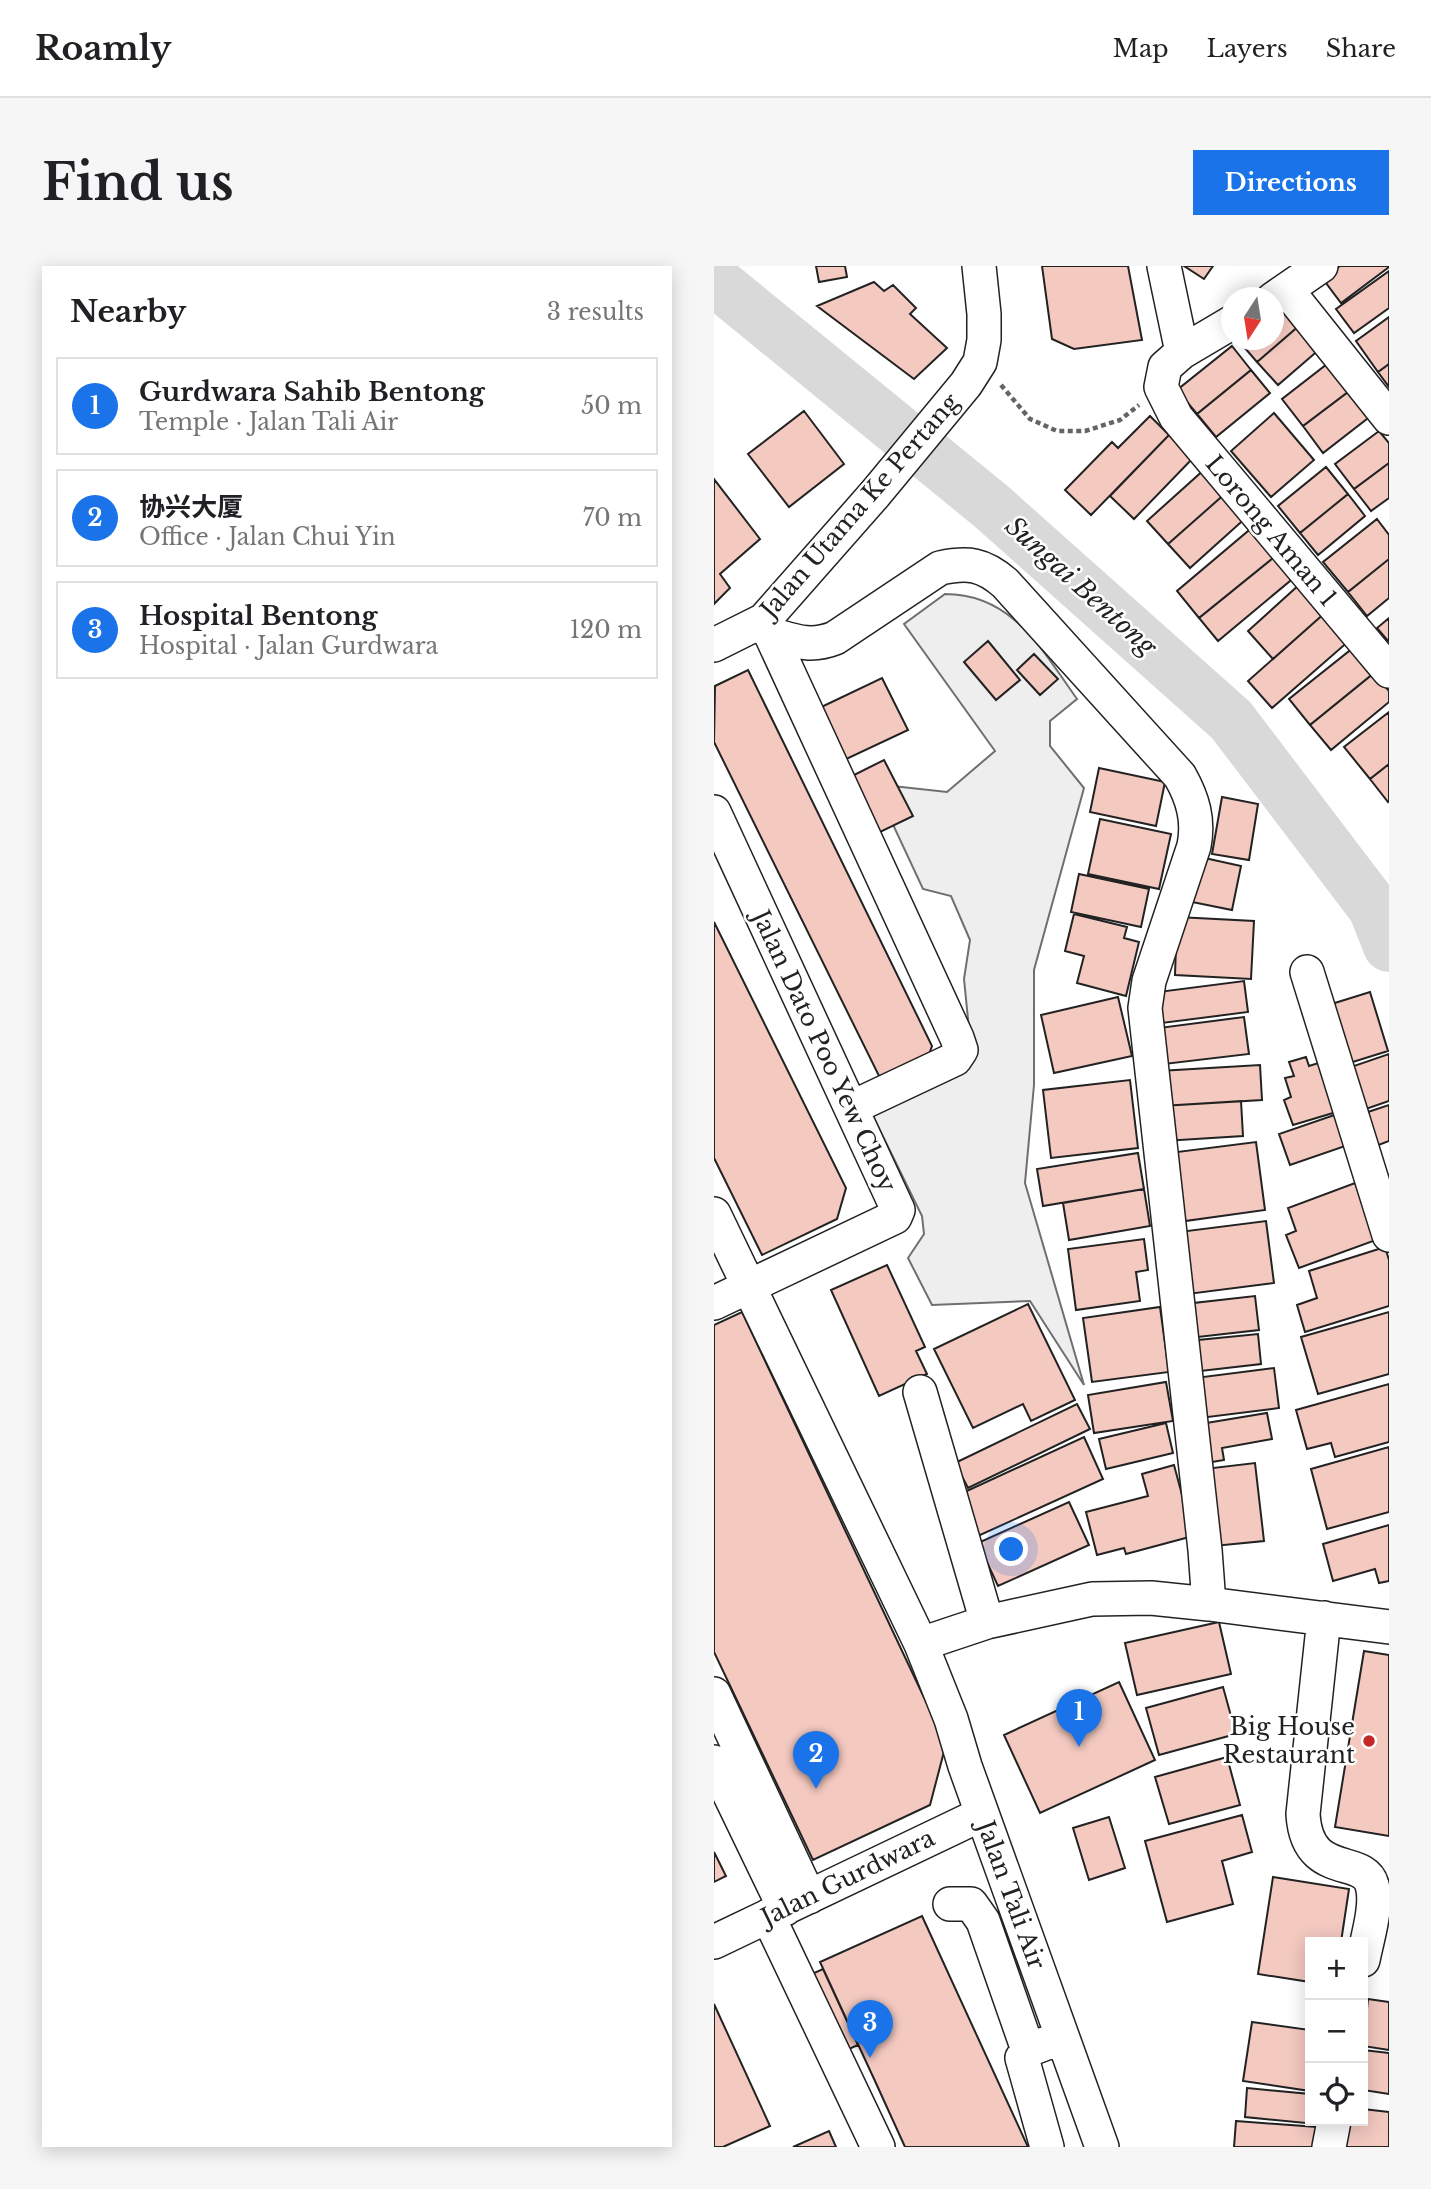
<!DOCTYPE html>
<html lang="en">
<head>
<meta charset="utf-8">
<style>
  :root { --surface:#fff; --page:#f6f6f6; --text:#202124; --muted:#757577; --line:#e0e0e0; --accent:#1a73e8 }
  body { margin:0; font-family:"Libre Baskerville","Noto Sans SC",serif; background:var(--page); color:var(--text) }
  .controls { position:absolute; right:21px; bottom:21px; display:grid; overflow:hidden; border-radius:0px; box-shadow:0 4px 18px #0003 }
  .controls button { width:63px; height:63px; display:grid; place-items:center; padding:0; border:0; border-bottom:2px solid var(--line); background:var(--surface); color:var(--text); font:35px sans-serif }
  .compass { position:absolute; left:507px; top:21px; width:63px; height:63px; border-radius:50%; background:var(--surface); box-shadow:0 4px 18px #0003; rotate:192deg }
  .you { position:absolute; left:298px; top:1284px; width:24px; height:24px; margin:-18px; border:5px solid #fff; border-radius:50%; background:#1a73e8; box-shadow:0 0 0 10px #1a73e833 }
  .badge { display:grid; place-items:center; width:46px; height:46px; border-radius:50%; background:var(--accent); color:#fff; font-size:23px; font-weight:700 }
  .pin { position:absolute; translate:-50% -58px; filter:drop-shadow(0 2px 4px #0008) }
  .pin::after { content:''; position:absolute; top:37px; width:24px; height:21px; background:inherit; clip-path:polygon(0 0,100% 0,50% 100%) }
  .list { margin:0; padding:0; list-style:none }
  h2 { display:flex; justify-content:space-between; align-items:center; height:91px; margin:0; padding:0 28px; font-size:30px }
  h2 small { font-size:23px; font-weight:400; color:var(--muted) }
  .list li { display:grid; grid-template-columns:46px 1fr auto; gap:21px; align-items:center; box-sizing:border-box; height:98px; margin:0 14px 14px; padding:0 14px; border:2px solid var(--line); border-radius:0px }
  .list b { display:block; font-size:26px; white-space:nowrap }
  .list p { margin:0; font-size:23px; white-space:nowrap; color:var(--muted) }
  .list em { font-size:23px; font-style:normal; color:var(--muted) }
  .icon { flex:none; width:38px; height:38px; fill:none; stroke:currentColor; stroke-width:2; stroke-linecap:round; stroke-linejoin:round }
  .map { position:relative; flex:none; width:675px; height:1881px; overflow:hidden; border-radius:0px }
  header { display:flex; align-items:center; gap:42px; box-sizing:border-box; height:98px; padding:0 35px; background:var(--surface); border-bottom:2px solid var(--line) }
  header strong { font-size:33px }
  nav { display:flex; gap:38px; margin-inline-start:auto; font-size:24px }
  .intro { display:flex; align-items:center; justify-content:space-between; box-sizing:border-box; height:168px; padding:0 42px }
  h1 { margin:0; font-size:49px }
  .button { padding:18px 32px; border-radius:0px; background:var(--accent); color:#fff; font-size:24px; font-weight:700 }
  main { display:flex; gap:42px; padding:0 42px }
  aside { flex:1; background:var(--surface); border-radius:0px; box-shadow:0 4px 18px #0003 }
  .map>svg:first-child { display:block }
</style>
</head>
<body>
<header>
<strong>Roamly</strong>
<nav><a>Map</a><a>Layers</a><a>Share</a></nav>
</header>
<div class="intro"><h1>Find us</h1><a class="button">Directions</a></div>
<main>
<aside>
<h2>Nearby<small>3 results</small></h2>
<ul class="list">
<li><span class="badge">1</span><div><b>Gurdwara Sahib Bentong</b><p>Temple · Jalan Tali Air</p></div><em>50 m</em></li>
<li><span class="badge">2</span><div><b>协兴大厦</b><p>Office · Jalan Chui Yin</p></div><em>70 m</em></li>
<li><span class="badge">3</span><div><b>Hospital Bentong</b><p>Hospital · Jalan Gurdwara</p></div><em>120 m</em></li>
</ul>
</aside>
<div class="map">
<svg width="675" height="1881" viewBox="0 0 675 1881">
  <rect width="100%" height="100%" fill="#fff"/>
  <path fill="#eee" stroke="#6f6f6f" stroke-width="2" d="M231,328C299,328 328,384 363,433L336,455V480L370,522L320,704V819L311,917L370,1119L316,1035L218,1039L194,992L210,968L208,950L158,848L258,793L250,713L256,674L237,630L209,623L160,518L233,526L281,485L190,358Z"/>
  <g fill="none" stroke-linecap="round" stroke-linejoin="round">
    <path stroke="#d9d9d9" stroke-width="52" d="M0,14L278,241L517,454L660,642L675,680"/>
  </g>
  <path fill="#f3c9c0" stroke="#222" stroke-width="2" d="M102,0H131L133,11L105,16Z
    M328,0H414L428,74L360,83L338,73Z
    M470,0H499L490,13Z
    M626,0H675V1L627,37L609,13Z
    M675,5V42L640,67L622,43Z
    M160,16L170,25L179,19L202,42L196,48L233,82L200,113L103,40Z
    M567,37L586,59L543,96L524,74H559V43Z
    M675,51V98L664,106L642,75Z
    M586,59L607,82L564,119L543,96Z
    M518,80L537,104L483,148L463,124Z
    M617,95L638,123L589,160L568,133Z
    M675,98V121L664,106Z
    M537,104L556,127L502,171L483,148Z
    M638,123L658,149L609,187L589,160Z
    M90,145L130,198L75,241L34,188Z
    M560,147L600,194L557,231L517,185Z
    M436,150L455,169L377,249L351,224L398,176L404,182Z
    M665,165L675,177V197L640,223L621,198Z
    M455,169L479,192L420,253L396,230Z
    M675,197V232L657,245L640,223Z
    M612,201L634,228L586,267L564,240Z
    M492,202L513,226L454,278L433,255Z
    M0,213L46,273L6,308L16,322L0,338Z
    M513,226L535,249L476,302L454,278Z
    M634,228L651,250L604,289L586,267Z
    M663,253L675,269V293L634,326L609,296Z
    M540,260L564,288L485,352L463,325Z
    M564,288L582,310L504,375L485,352Z
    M675,293V332L653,350L634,326Z
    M586,318L612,346L559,393L534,365Z
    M612,346L636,374L558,442L534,415Z
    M675,352V376L663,362Z
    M274,375L306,414L282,434L250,396Z
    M639,382L660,407L596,459L575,433Z
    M320,388L344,413L326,429L303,404Z
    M34,404L218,780L214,791L167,814L0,476L1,420Z
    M660,407L675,425V436L617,484L596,459Z
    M168,412L194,464L126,496L101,444Z
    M675,446V498L656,513L630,481Z
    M170,494L199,550L162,568L134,512Z
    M675,498V535L674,536L656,513Z
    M385,502L451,516L442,560L376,546Z
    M508,531L544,538L535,594L498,588Z
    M386,553L457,568L445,623L374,608Z
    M486,591L527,600L518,644L478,636Z
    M365,608L435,623L427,661L357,646Z
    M360,648L413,661L410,672L425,676L412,730L363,717L370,690L351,685Z
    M463,651L540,655L537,713L461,709Z
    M0,656L132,922L123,953L48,989L0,892Z
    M530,715L534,746L448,757L444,726Z
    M656,726L674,785L626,800L608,741Z
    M404,731L418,790L340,807L327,749Z
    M530,751L535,788L442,799L437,763Z
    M675,788V835L646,845L631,803Z
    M592,791L595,800L614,794L629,844L579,859L570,834L577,831L571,812L580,810L575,796Z
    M546,799L548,834L448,840L445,805Z
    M416,814L424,882L337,892L329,824Z
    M527,835L529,870L450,875L448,840Z
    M675,839V875L662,880L651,847Z
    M632,845L643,876L576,899L565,868Z
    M542,876L551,944L464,956L455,887Z
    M424,887L430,923L329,940L323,903Z
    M641,917L662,974L585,1002L572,969L582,965L574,942Z
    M430,923L436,960L355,974L349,937Z
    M552,955L560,1017L474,1028L465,966Z
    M430,973L434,1004L422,1006L426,1035L362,1044L354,983Z
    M671,981L675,994V1040L591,1066L583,1039L603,1032L595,1005Z
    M173,999L211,1081L202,1085L213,1108L165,1130L117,1024Z
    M541,1030L545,1064L475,1072L471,1038Z
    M314,1038L361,1134L317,1155L309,1138L259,1162L220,1083Z
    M446,1041L455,1106L378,1116L369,1052Z
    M28,1046L232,1478L216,1539L99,1594L0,1386V1059Z
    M675,1046V1108L604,1128L587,1071Z
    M544,1068L547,1098L478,1106L474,1075Z
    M560,1102L565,1142L486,1152L481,1112Z
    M452,1116L459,1155L380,1167L374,1129Z
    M675,1118V1176L621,1191L617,1177L593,1183L582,1144Z
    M363,1138L376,1163L254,1222L241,1197Z
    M553,1147L558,1173L508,1182L510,1194L486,1198L480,1159Z
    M452,1157L459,1187L392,1203L385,1173Z
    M370,1171L389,1213L264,1270L244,1229Z
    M675,1181V1246L613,1263L597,1203Z
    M541,1197L550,1275L500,1280L490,1203Z
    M460,1199L479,1270L412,1288L410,1282L383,1289L372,1246L434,1230L428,1208Z
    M355,1236L375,1279L284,1320L264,1277Z
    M675,1259V1315L665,1317L661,1303L619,1315L609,1278Z
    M505,1356L517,1408L423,1429L411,1377Z
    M650,1385L675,1389V1570L621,1561Z
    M405,1416L441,1494L326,1547L290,1469Z
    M509,1421L522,1468L445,1489L432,1442Z
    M513,1491L526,1539L455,1558L441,1511Z
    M528,1549L538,1586L508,1595L519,1638L453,1656L431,1575Z
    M395,1551L411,1602L375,1614L359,1562Z
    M0,1586L12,1610L0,1616Z
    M559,1611L635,1623L627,1676H596V1716L544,1708Z
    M208,1650L314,1881H191L161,1815L106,1696Z
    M109,1703L144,1779L106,1796L71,1720Z
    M654,1733L675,1736V1784L649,1780Z
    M0,1738L56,1860L9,1881H0Z
    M538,1756L596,1764V1825L529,1815Z
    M649,1784L675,1787V1828L649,1824Z
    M533,1822L596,1828V1855H603L602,1858L531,1851Z
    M649,1843L675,1846V1881H631L634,1855H649Z
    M522,1855L603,1861L602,1881H520Z
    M115,1865L122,1881H79Z"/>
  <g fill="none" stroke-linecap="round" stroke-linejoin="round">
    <defs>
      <path id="minor" d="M450,0L468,86
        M573,24L675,152
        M559,33L607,0
        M517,57L468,86L451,101L447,121L462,151L675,405
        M51,356L243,772L247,784L241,793L137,842
        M56,368C81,375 96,382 121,372L226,302C254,296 269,298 291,317L466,510C479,533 485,554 480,580L435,715L431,742L491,1284L495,1338
        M0,379L50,354L161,228L252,118L266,96L270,74V48L265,0
        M0,546L184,944L181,951L0,1037
        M593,706L675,969
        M0,948L207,1378L237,1453L251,1500L388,1881
        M206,1126L273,1356
        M610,1352L589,1548C593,1615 650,1588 658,1619C664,1639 653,1673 649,1694
        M207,1378L273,1356L378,1333L437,1332L495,1338L675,1361
        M0,1428L95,1631
        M0,1496L71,1643
        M236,1638H257L269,1655L314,1784
        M54,1650L164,1881
        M0,1676L268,1548
        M330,1778L314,1784L308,1792L333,1881
        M615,1881L620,1855"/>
    </defs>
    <use href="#minor" stroke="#222" stroke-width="36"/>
    <path stroke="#646464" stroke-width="4.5" stroke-dasharray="5 3.5" stroke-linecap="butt" d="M287,119L316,153L343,165H371L406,154L425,139"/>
    <use href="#minor" stroke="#fff" stroke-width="33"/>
  </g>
  <circle fill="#c62828" stroke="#fff" stroke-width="2.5" cx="655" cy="1475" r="7"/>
  <g text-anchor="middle" stroke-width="5" stroke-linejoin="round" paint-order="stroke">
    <g font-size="24" fill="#222" stroke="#fff">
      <text transform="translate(146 240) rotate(-49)" y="8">Jalan Utama Ke Pertang</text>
      <text transform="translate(557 265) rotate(50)" y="8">Lorong Aman 1</text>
      <text transform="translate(110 785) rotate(65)" y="8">Jalan Dato Poo Yew Choy</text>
      <text transform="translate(134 1612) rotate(-26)" y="8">Jalan Gurdwara</text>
      <text transform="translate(297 1629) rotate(70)" y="8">Jalan Tali Air</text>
    </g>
    <g font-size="24" fill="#222" stroke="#fff" text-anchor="end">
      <text x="641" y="1469">Big House<tspan x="641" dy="28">Restaurant</tspan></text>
    </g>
    <g font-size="26" font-style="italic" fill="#222" stroke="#fff">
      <text transform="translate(367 320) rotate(42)" y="9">Sungai Bentong</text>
    </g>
  </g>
</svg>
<div class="controls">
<button>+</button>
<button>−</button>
<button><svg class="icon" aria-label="locate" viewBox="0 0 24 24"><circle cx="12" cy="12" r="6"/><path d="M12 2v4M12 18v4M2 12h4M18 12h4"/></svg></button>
</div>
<svg class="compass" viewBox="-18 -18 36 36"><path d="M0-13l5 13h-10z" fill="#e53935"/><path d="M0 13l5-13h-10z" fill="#757577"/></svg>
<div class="you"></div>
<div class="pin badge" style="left:365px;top:1481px">1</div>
<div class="pin badge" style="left:102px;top:1523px">2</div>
<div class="pin badge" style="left:156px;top:1792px">3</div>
</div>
</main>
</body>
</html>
